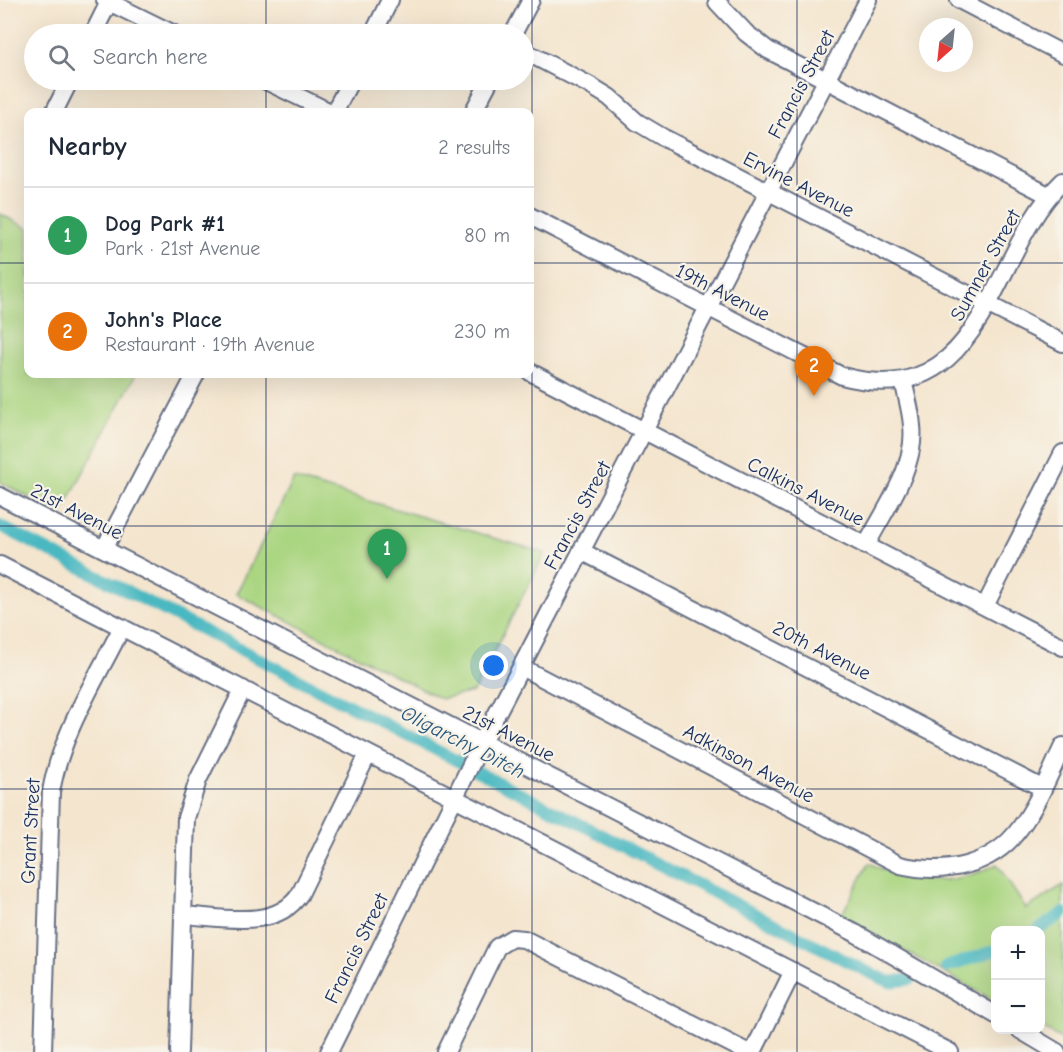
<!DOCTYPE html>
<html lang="en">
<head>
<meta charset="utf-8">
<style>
  :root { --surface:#fff; --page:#f6f6f7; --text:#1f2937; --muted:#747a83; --line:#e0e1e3; --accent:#111827 }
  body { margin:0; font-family:"Comic Neue",sans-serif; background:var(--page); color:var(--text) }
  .controls { position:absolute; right:18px; bottom:18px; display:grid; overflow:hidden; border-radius:12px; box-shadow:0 6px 24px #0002 }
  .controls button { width:54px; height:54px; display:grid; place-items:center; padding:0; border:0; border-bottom:2px solid var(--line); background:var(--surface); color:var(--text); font:30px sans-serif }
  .compass { position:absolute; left:919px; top:18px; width:54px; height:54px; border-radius:50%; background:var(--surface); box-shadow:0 6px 24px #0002; rotate:207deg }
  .you { position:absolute; left:494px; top:666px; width:21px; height:21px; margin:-15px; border:4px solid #fff; border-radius:50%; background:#1a73e8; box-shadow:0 0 0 9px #1a73e833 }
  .badge { display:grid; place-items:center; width:39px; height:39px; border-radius:50%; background:var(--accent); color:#fff; font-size:20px; font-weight:700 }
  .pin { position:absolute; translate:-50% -50px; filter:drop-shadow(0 2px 3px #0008) }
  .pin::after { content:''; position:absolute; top:32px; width:21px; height:18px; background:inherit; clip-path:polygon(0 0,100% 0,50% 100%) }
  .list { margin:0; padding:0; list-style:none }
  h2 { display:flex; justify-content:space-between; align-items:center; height:78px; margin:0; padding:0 24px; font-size:26px }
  h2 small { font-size:20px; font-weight:400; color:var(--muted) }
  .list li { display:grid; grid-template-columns:39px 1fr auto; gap:18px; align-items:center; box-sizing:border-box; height:96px; padding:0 24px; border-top:2px solid var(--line) }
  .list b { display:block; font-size:22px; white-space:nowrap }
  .list p { margin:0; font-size:20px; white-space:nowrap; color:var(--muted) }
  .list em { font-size:20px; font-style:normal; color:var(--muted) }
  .icon { flex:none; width:33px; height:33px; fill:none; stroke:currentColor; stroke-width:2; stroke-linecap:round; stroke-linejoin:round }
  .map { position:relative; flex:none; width:1063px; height:1052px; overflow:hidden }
  .search { position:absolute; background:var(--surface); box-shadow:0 6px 24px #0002; left:24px; top:24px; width:510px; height:66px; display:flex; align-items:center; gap:15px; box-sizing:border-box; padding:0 21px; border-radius:33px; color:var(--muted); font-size:22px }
  .panel { position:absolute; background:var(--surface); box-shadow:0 6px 24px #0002; left:24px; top:108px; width:510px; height:270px; border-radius:12px }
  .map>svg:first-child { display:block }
</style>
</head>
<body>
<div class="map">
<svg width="1063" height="1052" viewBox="0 0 1063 1052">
  <rect width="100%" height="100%" fill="#f7f3e8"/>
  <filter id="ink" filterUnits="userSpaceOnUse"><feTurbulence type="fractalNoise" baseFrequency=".0167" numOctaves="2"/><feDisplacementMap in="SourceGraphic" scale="12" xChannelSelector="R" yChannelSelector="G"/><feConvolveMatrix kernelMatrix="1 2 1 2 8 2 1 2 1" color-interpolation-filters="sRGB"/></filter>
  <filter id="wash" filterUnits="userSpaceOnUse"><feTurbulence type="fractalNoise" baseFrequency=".008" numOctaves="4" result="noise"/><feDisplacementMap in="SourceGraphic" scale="24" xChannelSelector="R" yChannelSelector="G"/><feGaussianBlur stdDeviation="1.35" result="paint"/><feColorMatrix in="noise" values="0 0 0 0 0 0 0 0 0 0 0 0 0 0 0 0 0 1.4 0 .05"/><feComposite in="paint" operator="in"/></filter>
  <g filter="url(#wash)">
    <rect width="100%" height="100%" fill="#f4e5ce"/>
    <path fill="#aad581" stroke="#628270" stroke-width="1.5" d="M0,214L28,228V374H136L61,514L0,482Z
      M294,479L545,553L473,692L441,699L236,594Z
      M869,863C912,885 953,887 997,864L1026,909L1063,885V1040L1041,1027L1040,930H996L995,1001L841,916Z"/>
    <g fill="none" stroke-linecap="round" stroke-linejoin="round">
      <path stroke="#49b8c1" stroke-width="12" d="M0,526L868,972L890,982L911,979
        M1038,930L1063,913
        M946,967L996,950"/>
    </g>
  </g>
  <g filter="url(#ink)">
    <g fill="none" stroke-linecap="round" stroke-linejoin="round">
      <defs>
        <path id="minor" d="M105,0L174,34
          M959,0L1063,54
          M717,2L746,33L768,50L1048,195
          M93,34L110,0
          M373,34L390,0
          M513,34L531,0
          M524,51L591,86L609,97L637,122L664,138L1063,343
          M264,80L330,112
          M54,112L70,80
          M334,112L351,80
          M473,112L490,80
          M530,216L842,376C987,415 988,252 1063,181
          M530,372L1063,647
          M0,496L855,933L996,1015
          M866,546C884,510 917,467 912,426C911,410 906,395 903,380
          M104,549L196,374
          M581,551L1042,788
          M0,565L950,1052
          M985,606L1063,453
          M521,667L900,865C943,875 992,867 1020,828C1038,804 1050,773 1063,746
          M183,915C221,917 276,931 300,894L368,754
          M1020,1030L1057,1052
          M43,1052L51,792C61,733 96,680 122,627
          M179,1052L186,818L198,780L243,689
          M329,1052L482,742L868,0
          M446,1052L497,947L512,938L524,939L747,1052
          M753,1052L793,971"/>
      </defs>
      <use href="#minor" stroke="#676f85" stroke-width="20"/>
      <use href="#minor" stroke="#fff" stroke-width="16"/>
    </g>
  </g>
  <path fill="none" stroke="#1b2f5e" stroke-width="1.5" stroke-opacity="0.55" d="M266,0V34M532,0V1052M797,0V1052M266,80V112M0,263H28M530,263H1063M266,374V1052M0,526H1063M0,789H1063"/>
  <g text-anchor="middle" stroke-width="4.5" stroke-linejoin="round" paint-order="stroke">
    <g font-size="20" fill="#1b2f5e" stroke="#f7f3e8">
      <text transform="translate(801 84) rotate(-62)" y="7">Francis Street</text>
      <text transform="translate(799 184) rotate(27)" y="7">Ervine Avenue</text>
      <text transform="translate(985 265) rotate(-61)" y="7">Sumner Street</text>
      <text transform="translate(723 292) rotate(27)" y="7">19th Avenue</text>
      <text transform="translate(806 491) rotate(27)" y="7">Calkins Avenue</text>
      <text transform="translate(77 511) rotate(27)" y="7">21st Avenue</text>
      <text transform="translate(577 515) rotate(-62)" y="7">Francis Street</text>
      <text transform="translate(822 650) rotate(27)" y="7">20th Avenue</text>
      <text transform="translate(509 733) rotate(27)" y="7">21st Avenue</text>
      <text transform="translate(749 763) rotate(28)" y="7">Adkinson Avenue</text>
      <text transform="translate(30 831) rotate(-87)" y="7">Grant Street</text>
      <text transform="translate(356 948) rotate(-64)" y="7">Francis Street</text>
    </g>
    <g font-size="21" font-style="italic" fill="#29587c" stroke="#f7f3e8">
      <text transform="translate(463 742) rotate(27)" y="7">Oligarchy Ditch</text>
    </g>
  </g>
</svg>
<div class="controls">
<button>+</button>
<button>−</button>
</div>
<svg class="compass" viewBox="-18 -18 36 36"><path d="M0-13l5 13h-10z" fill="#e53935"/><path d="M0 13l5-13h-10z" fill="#747a83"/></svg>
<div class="you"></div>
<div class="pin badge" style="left:387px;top:579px;background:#2e9e5b">1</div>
<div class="pin badge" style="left:814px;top:396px;background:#e8710a">2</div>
<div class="search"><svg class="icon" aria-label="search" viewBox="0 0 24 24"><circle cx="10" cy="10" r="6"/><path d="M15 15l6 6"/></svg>Search here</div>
<section class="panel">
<h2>Nearby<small>2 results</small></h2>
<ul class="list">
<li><span class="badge" style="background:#2e9e5b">1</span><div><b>Dog Park #1</b><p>Park · 21st Avenue</p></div><em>80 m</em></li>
<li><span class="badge" style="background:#e8710a">2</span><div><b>John's Place</b><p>Restaurant · 19th Avenue</p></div><em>230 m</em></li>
</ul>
</section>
</div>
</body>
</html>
